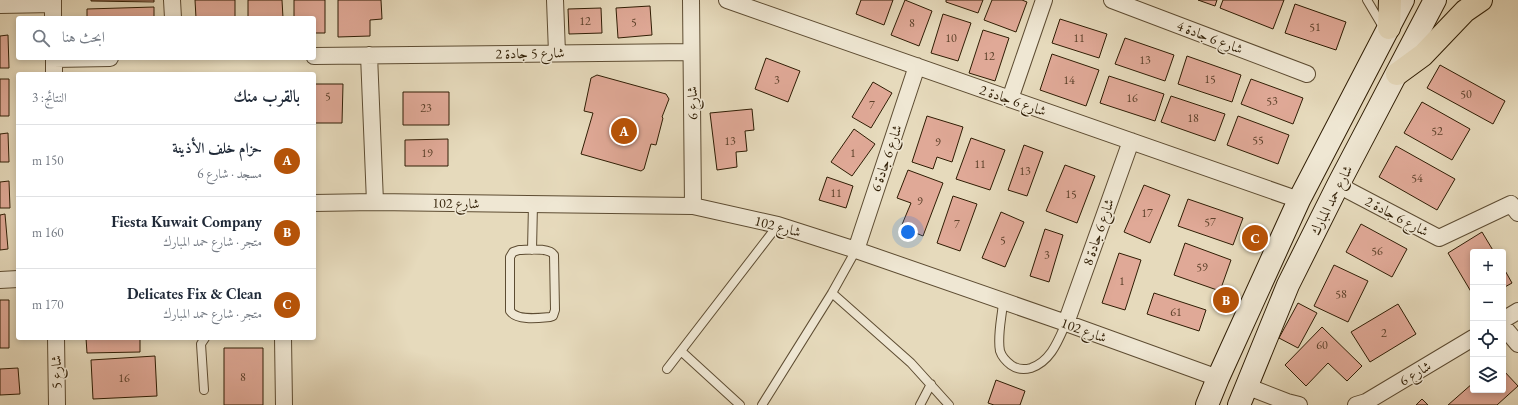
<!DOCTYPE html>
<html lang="ar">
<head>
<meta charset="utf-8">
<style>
  :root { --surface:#fff; --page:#f6f6f7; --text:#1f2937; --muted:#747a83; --line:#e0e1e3; --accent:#b45309 }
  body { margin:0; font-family:"EB Garamond",Amiri,serif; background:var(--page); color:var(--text); direction:rtl }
  .controls { position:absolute; right:12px; bottom:12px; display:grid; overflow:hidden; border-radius:4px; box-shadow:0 2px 6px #0003 }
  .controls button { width:36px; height:36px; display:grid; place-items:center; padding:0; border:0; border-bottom:1px solid var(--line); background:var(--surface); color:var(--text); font:20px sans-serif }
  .you { position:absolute; left:908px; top:232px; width:14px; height:14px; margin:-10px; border:3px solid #fff; border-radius:50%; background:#1a73e8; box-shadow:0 0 0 6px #1a73e833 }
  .badge { display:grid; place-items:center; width:26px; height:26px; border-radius:50%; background:var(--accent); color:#fff; font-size:13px; font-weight:700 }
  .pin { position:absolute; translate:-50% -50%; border:2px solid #fff; box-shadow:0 1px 4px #0006 }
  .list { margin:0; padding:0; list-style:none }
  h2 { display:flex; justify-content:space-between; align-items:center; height:52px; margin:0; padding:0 16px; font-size:17px }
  h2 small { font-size:13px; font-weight:400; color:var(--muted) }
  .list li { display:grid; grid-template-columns:26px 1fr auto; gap:12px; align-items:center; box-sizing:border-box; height:72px; padding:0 16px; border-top:1px solid var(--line) }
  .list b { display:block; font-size:15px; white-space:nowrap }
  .list p { margin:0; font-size:13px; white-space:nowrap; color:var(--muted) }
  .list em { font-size:13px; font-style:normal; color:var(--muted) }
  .icon { flex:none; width:22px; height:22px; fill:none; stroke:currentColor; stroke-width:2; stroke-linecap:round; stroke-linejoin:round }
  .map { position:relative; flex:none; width:1518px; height:405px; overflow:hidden; direction:ltr }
  .search { position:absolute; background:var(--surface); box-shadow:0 2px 6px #0003; left:16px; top:16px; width:300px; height:44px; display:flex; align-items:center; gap:10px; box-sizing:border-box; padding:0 14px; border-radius:4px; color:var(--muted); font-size:15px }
  .panel { position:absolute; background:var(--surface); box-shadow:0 2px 6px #0003; left:16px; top:72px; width:300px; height:268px; border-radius:4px; direction:rtl }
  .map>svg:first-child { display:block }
</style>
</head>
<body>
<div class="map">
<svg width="1518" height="405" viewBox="0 0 1518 405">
  <rect width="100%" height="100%" fill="#e6dabc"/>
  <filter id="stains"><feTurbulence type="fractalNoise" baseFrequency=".005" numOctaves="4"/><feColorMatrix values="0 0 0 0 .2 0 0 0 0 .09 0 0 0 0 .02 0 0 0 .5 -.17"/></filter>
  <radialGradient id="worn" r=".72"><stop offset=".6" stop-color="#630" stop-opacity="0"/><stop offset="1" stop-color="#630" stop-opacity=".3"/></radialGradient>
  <path fill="#e0a997" stroke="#2f1d04" d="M91,0H154V2L91,1Z
    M195,0H235V18H196Z
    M248,0H282L283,18H248Z
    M294,0H325V33H314V18H294Z
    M338,0H381L382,19L370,20V36L338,37Z
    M861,0H893L884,25L856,14Z
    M905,0L932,11L919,46L891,35Z
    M946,0H983L978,13L946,2Z
    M992,0H1022L1027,2L1016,32L984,20Z
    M1198,0H1217L1215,6Z
    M1223,0H1284L1273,29L1220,8Z
    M1295,4L1346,22L1336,50L1285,33Z
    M650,6L652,35L618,38L616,8Z
    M154,7V18H87V9Z
    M601,8L602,33L569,34L568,9Z
    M943,14L971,23L958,61L931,53Z
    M1060,19L1107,34L1099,58L1052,43Z
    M983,30L1009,38L995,81L969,73Z
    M8,35L9,68H0V36Z
    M1125,38L1174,55L1165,81L1115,64Z
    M1052,54L1099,70L1086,106L1040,90Z
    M1187,56L1241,75L1232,102L1178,84Z
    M766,58L800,71L788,102L755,89Z
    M1440,65L1505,101L1493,124L1427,88Z
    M597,75L666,94L669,99L662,117L663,118L656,145L651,144L644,169L641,171L581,154L593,113L584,111L591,78Z
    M1109,76L1164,94L1155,121L1100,103Z
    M0,79H9V116H0Z
    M1251,79L1303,98L1293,124L1241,104Z
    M873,82L892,93L871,128L852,117Z
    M314,84H343L342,123H314Z
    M403,92H449V125H403Z
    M1171,96L1225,114L1215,141L1161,122Z
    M1422,102L1470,129L1452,160L1404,133Z
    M752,109L754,130L745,131L747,151L736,152L737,167L717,170L710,113Z
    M927,116L963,127L952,162L937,157L933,169L912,162Z
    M1238,116L1289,135L1278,164L1227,145Z
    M854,129L875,144L852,176L831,162Z
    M8,133L9,162H0V134Z
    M971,138L1005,150L990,190L956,179Z
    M448,139V166H405V140Z
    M1024,145L1043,152L1027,196L1008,190Z
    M1396,146L1455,179L1437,210L1379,177Z
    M1065,165L1095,176L1077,223L1046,211Z
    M908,170L943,183L923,236L901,227L911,203L897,198Z
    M827,177L853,186L846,208L819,200Z
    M9,181L10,208H0V182Z
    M1144,185L1170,195L1150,243L1124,232Z
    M953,196L977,204L960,251L937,243Z
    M1188,199L1243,218L1233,245L1178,226Z
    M1001,212L1024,222L1005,267L982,258Z
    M5,214L8,249L0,250V215Z
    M1361,224L1407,249L1392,277L1346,252Z
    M1045,229L1063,235L1049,282L1030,276Z
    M1482,232L1494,252H1473V295L1448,253Z
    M1185,243L1231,260L1220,291L1174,275Z
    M1119,253L1141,260L1125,310L1102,303Z
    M1334,265L1368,281L1348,322L1314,306Z
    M1503,267L1512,283L1503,288Z
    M1154,293L1206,310L1199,331L1147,314Z
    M0,300H9V348H0Z
    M1298,303L1317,313L1298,348L1279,338Z
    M1398,304L1416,334L1370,362L1351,332Z
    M1322,327L1362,366L1347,381L1328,363L1306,386L1285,365Z
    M86,338H140V352L87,353Z
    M224,348H263V405H224Z
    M155,356L157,396L93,399L91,360Z
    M18,368L20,394L0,395V369Z
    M1503,370L1518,386L1497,405H1448L1473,383V390H1503Z
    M996,380L1025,391L1020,405H994L988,403Z
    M1422,399L1428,405H1416Z"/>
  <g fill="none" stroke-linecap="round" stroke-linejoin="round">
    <defs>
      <path id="lane" d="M1367,0L1383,27
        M519,250C528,250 549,247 554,255L555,310L553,316L550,317C539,318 517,321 510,311V257L513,252Z
        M532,250L533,204
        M832,293L911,363L949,405
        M1003,302C1002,317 997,336 1000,351C1002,357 1007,362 1011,365C1018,370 1024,370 1031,368C1051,361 1058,341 1066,323
        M681,351L740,405
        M667,369L778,225
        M204,390L201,344L205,338
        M762,405L832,293L856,250
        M920,405L931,384"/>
      <path id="street" d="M53,0V18
        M172,0L173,18
        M555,0L557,53
        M691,0L693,206
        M727,0L1299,200
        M1112,0L1307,74
        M0,5L53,4
        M369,55L375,202
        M314,56L691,52
        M54,58V74
        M54,59L110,58
        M1010,99L1044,0
        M1338,185L1439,238L1511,204L1518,213
        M314,203L375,202L693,206L778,225L856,250L1066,323L1218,378
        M856,250L917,66
        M0,280L18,279
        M1503,320L1518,311
        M1066,323L1131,141
        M1503,326L1518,344
        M56,338L57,405
        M283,338L284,405
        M1246,386L1287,402L1299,405
        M1356,405L1366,402L1473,338"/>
      <path id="secondary" d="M1207,405L1218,378L1299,200L1403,0
        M1239,405L1288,285L1338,185L1435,0"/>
      <path id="primary" d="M1389,28L1390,0
        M1397,74L1423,55L1465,11L1481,0"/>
    </defs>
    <use href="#lane" stroke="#5d4c32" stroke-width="10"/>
    <use href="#street" stroke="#5d4c32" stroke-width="18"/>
    <use href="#secondary" stroke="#2f1d04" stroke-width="24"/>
    <use href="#primary" stroke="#2f1d04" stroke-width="24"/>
    <use href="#lane" stroke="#efe7d3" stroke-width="8"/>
    <use href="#street" stroke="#efe7d3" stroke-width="16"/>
    <use href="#secondary" stroke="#efe7d3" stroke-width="22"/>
    <use href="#primary" stroke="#e6dabc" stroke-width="22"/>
  </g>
  <g text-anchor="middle" stroke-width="3" stroke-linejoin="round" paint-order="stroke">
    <g font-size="12" fill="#5b4029">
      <text x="585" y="25">12</text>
      <text x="634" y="26">5</text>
      <text x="912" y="27">8</text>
      <text x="1315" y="31">51</text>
      <text x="951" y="42">10</text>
      <text x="1079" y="42">11</text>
      <text x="989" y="60">12</text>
      <text x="1145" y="64">13</text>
      <text x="1210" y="83">15</text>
      <text x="777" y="84">3</text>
      <text x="1069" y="84">14</text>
      <text x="1466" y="98">50</text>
      <text x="328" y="100">5</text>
      <text x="1132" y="102">16</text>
      <text x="1272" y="105">53</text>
      <text x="872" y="109">7</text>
      <text x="426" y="112">23</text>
      <text x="1193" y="122">18</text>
      <text x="1437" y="135">52</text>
      <text x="1258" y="144">55</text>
      <text x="730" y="145">13</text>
      <text x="938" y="146">9</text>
      <text x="427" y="157">19</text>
      <text x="853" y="157">1</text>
      <text x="980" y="168">11</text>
      <text x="1025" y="175">13</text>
      <text x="1417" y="182">54</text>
      <text x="836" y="197">11</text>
      <text x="1071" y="198">15</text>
      <text x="920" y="205">9</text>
      <text x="1147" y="217">17</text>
      <text x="1210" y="226">57</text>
      <text x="957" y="228">7</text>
      <text x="1003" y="244">5</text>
      <text x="1377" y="255">56</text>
      <text x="1047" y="259">3</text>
      <text x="1202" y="271">59</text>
      <text x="1122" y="285">1</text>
      <text x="1341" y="298">58</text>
      <text x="1176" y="316">61</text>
      <text x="1384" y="337">2</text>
      <text x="1322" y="349">60</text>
      <text x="243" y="381">8</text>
      <text x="124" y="382">16</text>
    </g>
    <g font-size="14" fill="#2f1d04" stroke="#efe7d3">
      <text transform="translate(1210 37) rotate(21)" y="5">شارع 6 جادة 4</text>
      <text transform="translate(530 53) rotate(-1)" y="5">شارع 5 جادة 2</text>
      <text transform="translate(1013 100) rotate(19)" y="5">شارع 6 جادة 2</text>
      <text transform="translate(692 103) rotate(-91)" y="5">شارع 6</text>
      <text transform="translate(886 158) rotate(-71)" y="5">شارع 6 جادة 6</text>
      <text transform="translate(1331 200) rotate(-63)" y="5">شارع حمد المبارك</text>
      <text transform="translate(456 203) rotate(1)" y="5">شارع 102</text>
      <text transform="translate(1397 216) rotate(28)" y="5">شارع 6 جادة 2</text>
      <text transform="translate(778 226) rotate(15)" y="5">شارع 102</text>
      <text transform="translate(1098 232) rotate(-71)" y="5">شارع 6 جادة 8</text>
      <text transform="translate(1084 330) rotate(20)" y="5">شارع 102</text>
      <text transform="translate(56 372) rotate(-91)" y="5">شارع 5</text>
      <text transform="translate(1415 373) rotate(-31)" y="5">شارع 6</text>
    </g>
  </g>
  <rect width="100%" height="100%" filter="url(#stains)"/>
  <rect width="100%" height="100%" fill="url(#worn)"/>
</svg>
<div class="controls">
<button>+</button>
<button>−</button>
<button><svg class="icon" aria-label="locate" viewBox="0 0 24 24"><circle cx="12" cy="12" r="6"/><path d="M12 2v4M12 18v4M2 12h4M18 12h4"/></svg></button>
<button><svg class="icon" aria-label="layers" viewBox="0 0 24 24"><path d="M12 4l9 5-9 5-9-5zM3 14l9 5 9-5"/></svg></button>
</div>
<div class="you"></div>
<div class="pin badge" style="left:624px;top:131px">A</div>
<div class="pin badge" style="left:1226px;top:300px">B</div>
<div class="pin badge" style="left:1255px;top:238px">C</div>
<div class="search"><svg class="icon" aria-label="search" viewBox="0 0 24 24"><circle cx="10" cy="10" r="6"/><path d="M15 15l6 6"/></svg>ابحث هنا</div>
<section class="panel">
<h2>بالقرب منك<small>النتائج: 3</small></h2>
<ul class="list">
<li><span class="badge">A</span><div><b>حزام خلف الأذينة</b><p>مسجد · شارع 6</p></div><em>150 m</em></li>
<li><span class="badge">B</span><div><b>Fiesta Kuwait Company</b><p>متجر · شارع حمد المبارك</p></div><em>160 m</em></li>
<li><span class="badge">C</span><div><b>Delicates Fix &amp; Clean</b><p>متجر · شارع حمد المبارك</p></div><em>170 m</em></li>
</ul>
</section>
</div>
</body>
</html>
